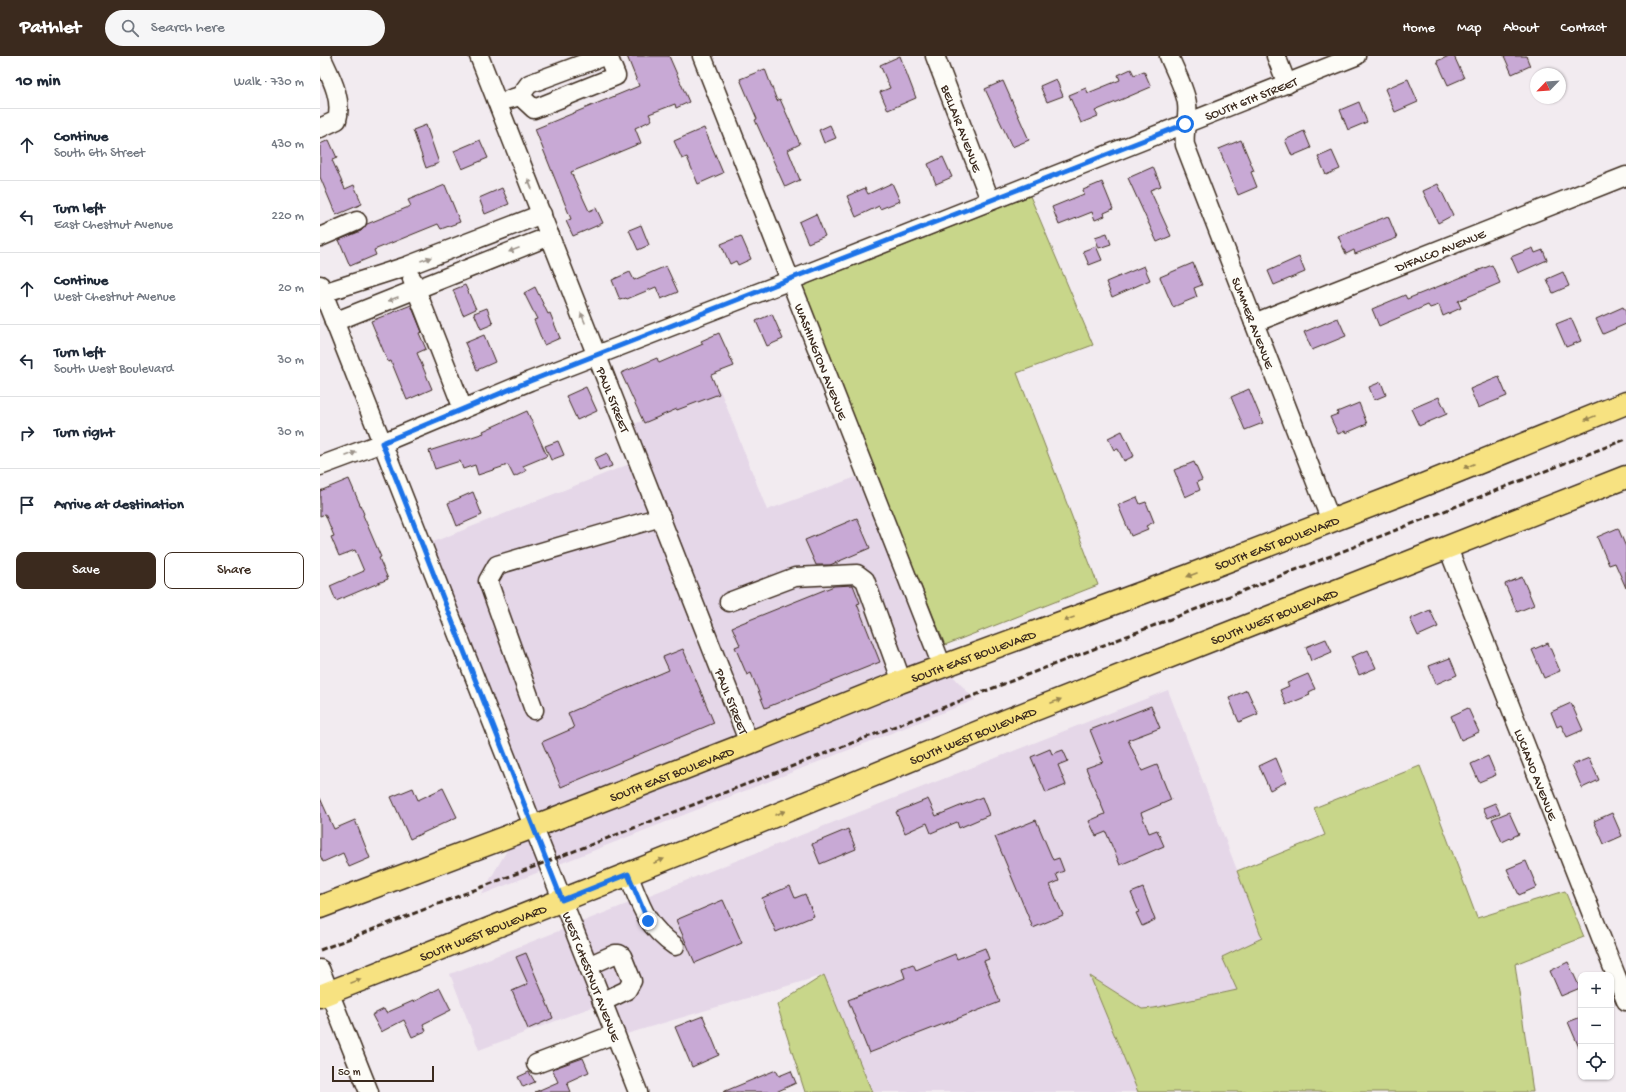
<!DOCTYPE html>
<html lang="en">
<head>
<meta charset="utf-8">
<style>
  :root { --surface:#fff; --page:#f6f6f7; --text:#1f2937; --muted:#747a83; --line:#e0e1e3; --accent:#3b2a1e }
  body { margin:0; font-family:"Gochi Hand",sans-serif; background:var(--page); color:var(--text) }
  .controls { position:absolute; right:12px; bottom:12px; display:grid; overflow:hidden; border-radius:8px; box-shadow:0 1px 3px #0004 }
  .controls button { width:36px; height:36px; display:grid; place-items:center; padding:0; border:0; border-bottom:1px solid var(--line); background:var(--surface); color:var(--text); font:20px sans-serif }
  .compass { position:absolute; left:1210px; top:12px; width:36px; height:36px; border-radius:50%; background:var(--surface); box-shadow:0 1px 3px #0004; rotate:245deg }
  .scale { position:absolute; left:12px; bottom:10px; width:102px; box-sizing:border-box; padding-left:4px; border:2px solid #3b2a1e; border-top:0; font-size:11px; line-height:14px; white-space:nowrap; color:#3b2a1e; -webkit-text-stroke:3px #fdfcf7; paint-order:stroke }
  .stop { position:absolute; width:12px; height:12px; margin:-9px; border:3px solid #1a73e8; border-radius:50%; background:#fff }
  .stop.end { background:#1a73e8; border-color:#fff; box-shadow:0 1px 4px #0008 }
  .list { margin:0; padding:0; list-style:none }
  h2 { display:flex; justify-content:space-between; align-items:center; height:52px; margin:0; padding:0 16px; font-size:17px }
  h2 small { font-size:13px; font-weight:400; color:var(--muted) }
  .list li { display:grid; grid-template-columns:26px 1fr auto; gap:12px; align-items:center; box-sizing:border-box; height:72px; padding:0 16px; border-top:1px solid var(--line) }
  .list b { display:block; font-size:15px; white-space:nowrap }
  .list p { margin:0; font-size:13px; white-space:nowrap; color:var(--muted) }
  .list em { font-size:13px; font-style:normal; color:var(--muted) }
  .actions { display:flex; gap:8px; padding:12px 16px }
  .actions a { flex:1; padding:9px 0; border:1px solid var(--accent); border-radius:8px; text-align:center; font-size:14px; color:var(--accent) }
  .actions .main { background:var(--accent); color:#fff }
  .icon { flex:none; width:22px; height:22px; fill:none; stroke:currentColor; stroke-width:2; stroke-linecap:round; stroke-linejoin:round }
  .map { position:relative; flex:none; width:1306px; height:1036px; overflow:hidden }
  header { display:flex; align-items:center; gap:24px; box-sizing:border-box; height:56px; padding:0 20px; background:var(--accent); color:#fff }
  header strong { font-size:19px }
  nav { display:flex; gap:22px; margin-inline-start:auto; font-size:14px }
  .search { width:280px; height:36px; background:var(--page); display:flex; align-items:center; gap:10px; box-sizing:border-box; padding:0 14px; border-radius:22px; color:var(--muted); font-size:15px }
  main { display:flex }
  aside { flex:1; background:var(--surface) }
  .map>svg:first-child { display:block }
</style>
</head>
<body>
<header>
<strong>Pathlet</strong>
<div class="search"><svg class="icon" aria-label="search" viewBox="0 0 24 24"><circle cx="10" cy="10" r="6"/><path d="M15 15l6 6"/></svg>Search here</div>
<nav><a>Home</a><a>Map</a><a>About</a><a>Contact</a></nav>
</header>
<main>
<aside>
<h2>10 min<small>Walk · 730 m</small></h2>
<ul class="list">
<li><svg class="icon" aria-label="ahead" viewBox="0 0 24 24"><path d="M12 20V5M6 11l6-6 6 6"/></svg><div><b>Continue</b><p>South 6th Street</p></div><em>430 m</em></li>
<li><svg class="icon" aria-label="left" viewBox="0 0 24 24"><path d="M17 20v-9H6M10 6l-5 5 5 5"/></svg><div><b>Turn left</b><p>East Chestnut Avenue</p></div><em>220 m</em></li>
<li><svg class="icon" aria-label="ahead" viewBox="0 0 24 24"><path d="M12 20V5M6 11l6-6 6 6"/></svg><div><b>Continue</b><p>West Chestnut Avenue</p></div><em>20 m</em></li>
<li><svg class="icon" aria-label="left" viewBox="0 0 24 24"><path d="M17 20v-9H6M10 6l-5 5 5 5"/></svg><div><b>Turn left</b><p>South West Boulevard</p></div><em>30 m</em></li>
<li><svg class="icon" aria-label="right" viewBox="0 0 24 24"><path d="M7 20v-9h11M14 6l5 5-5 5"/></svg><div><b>Turn right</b></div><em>30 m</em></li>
<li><svg class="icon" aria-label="arrive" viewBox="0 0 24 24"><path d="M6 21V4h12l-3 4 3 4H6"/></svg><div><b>Arrive at destination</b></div></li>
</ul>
<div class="actions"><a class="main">Save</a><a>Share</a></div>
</aside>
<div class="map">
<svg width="1306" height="1036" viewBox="0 0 1306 1036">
  <rect width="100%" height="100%" fill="#f2ebf0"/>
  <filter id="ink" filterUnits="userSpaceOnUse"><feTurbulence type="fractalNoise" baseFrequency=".025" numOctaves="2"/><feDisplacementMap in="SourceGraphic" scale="8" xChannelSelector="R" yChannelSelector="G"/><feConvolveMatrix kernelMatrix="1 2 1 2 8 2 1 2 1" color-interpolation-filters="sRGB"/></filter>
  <g filter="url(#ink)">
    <path fill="#e5d7e8" d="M400,334L447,454L547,417L620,606L655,644L161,839L208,758L103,490L317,405L304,372Z
      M848,634L943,882L903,901L917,934L834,952L822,953L770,920L818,1036H552L504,919L293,982L280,948L159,994L130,918Z"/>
    <path fill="#c8d68a" stroke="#828054" d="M710,140L773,289L697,317L778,529L625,589L480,231Z
      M1100,710L1157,862L1245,835L1264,881L1195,908L1213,1036H818L770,920L822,953L834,952L917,934L902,901L942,882L917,815L1005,779L994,752Z
      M504,919L552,1036H485L457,949Z"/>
    <path fill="#c8a9d5" stroke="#3b2a1e" d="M307,0H349L369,46L356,52L355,48L329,58L332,64L315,72L321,87L251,116L269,155L276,152L283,167L253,180L246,165L251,163L215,73L319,30Z
      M580,0L596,42L568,54L560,36L570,32L560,9Z
      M1129,0H1134L1144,22L1128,29L1117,5Z
      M1184,0H1206L1210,10L1192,18Z
      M445,13L457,45L460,43L480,88L468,94L480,124L465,131L435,64L437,63L420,23Z
      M811,13L814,19L824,15L831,31L775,55L778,60L761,67L749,39L766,32L768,37L800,24L798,19Z
      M736,23L743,40L727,46L720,30Z
      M1088,23L1098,46L1075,56L1065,33Z
      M683,25L709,84L692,91L665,33Z
      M1039,46L1047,66L1028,74L1020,54Z
      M106,69L119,107L106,112L93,74Z
      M510,69L516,82L504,87L499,74Z
      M384,72L403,117L378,128L367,101L362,103L354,85Z
      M984,75L991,92L972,100L965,84Z
      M9,84L17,102L12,104L25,133L34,129L42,148L16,159L0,121V88Z
      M160,84L168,102L142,113L134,95Z
      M921,84L934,115L931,116L937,131L918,139L899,93Z
      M1012,95L1020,113L1006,119L998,101Z
      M623,101L632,121L616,128L608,108Z
      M833,111L841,130L830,134L851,180L837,186L808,122Z
      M782,126L793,153L784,157L785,160L775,164L772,156L739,169L732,151L764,138L763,134Z
      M572,127L580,145L560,153L559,150L536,161L527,140L545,132L548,138Z
      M1118,128L1133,159L1118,167L1103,135Z
      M125,129L140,166L121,173L118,168L54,194L56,199L30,210L19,184L41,175L47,168L91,150L88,144Z
      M182,132L189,148L165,158L159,142Z
      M496,158L505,180L488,187L479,166Z
      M1068,160L1077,182L1035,198L1034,194L1026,198L1018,180Z
      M321,169L329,189L318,194L309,174Z
      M787,177L791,188L779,192L775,181Z
      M421,180L431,203L418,209L416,205L410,208L401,188Z
      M776,190L782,204L769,209L763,195Z
      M1213,192L1215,197L1223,194L1227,204L1198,217L1191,201Z
      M979,201L985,216L954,229L948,215Z
      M873,207L882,229L874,232L877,241L853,251L840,221Z
      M1172,209L1180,227L1138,245L1141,252L1123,260L1119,249L1110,252L1108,249L1059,270L1052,253L1085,239L1087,243Z
      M346,210L358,236L341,243L336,231L307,243L306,242L300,244L292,224L310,216L314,224Z
      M824,210L830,224L792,241L786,226Z
      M1243,216L1249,230L1233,237L1227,223Z
      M145,229L156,253L143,259L133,234Z
      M215,231L228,258L230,257L240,282L224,289L214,264L217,263L204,237Z
      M91,249L102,276L99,277L106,293L97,297L112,333L87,344L71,305L68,306L51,265Z
      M1303,251L1306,256V268L1283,278L1276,263Z
      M167,252L173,268L161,273L154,257Z
      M452,258L463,283L447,290L436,265Z
      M1018,262L1026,280L992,294L984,276Z
      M1251,262L1261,285L1246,291L1236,268Z
      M399,277L414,310L391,319L399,338L357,354V353L324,367L301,317L337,302L339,307L383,288L381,285Z
      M164,279L175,306L157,314L145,287Z
      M1179,321L1187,340L1158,352L1150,333Z
      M1061,326L1066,339L1054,344L1049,331Z
      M266,331L277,355L257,364L246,340Z
      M929,333L943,367L925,374L911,341Z
      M1119,341L1127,358L1099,370L1091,353Z
      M1039,347L1047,368L1026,377L1025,375L1018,378L1010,361L1018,358L1017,356Z
      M207,355L227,400L203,410L206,415L194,421L188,409L158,419L155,409L143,413L140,405L115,413L109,395L164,377L163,375Z
      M802,375L814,400L804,405L798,393L794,394L788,382Z
      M238,385L244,399L231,404L225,390Z
      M287,397L292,410L279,415L274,403Z
      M874,406L882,424L877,426L880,434L865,441L854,414Z
      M29,423L44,458L43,459L61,501L59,502L68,523L16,545L10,530L44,515L35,494L19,500L11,481L14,480L5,458L0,460V435Z
      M153,436L162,459L137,470L128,447Z
      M817,441L820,448L826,446L834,466L826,470L828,473L811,480L798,449Z
      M537,462L550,492L510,509H496L485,484Z
      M1298,472L1306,491V532L1295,507L1289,509L1277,481Z
      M1202,521L1214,549L1197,556L1185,528Z
      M533,529L540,547L537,548L560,606L445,652L431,617L427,619L415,591L420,589L412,571L514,530Z
      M1110,554L1118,571L1098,580L1090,563Z
      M1006,583L1012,596L991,605L986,591Z
      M1228,587L1240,615L1224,622L1212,594Z
      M363,593L394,667L241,731L222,686L254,672L248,657L349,614L343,601Z
      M1048,594L1056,612L1039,619L1031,601Z
      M1130,602L1137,619L1116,628L1109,610Z
      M988,618L995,633L989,636L990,639L966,649L960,634L969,630L967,627Z
      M927,634L938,658L919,666L909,642Z
      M1251,647L1263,674L1247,681L1241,669L1237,671L1231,656Z
      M831,650L840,672L808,684L822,715L837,709L851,744L821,757L829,777L837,774L844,790L800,809L786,776L776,780L769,765L785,758L766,712L783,706L770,674Z
      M1148,652L1159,676L1141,684L1131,660Z
      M730,693L732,698L743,694L748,705L738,709L746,729L726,737L711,701Z
      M1168,700L1176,719L1159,726L1151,708Z
      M956,702L966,726L950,734L939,710Z
      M1269,702L1279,724L1262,732L1252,709Z
      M93,732L98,744L123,732L137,761L90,783L71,741Z
      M662,741L669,759L639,772L637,766L611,777L607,767L585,777L576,756L608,743L616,760Z
      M0,742L14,773L35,764L50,802L29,811L23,797L3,806L0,799Z
      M1175,747L1180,757L1168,762L1163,752Z
      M1189,756L1199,778L1182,786L1172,763Z
      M1292,757L1302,780L1284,788L1274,765Z
      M716,764L733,804L739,802L744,815L736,818L739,825L730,829L743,859L713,872L675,781Z
      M528,773L536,793L500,808L492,788Z
      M1206,805L1217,831L1199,839L1187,813Z
      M470,830L475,842L485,838L494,860L456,876L442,842Z
      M823,832L835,864L822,870L816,857L819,856L811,837Z
      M403,844L422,887L375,907L356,864Z
      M665,892L669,903L664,905L680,946L549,997L528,944L585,922L582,912L593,908L596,914L635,898L637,903Z
      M206,897L233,962L208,973L192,935L208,928L196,901Z
      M1248,906L1260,932L1241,940L1230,915Z
      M120,932L131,954L103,968L106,975L92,981L84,964L61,976L52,959L64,953L66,957L93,945V946Z
      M383,960L399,999L372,1011L355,971Z
      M1261,961V996L1248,966Z
      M263,1002L269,1016L247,1026L251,1036H215L238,1026L232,1013Z
      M456,1014L459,1020L471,1015L476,1027L456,1036H403Z
      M209,1016L215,1026L203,1031L198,1021Z"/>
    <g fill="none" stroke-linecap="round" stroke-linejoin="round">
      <defs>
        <g id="minor">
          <path id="s1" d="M159,0L429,687"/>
          <path id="s2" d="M382,0L622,610"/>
          <path id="s3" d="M615,0L670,144"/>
          <path id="s4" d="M849,0C854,13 866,35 867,48C869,61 863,75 865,89L1011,465"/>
          <path d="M956,0L967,28"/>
          <path d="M200,40L214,53L296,20L288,0"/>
          <path d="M190,43L200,40L209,28L284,0"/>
          <path d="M0,72L17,64C23,42 10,20 1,0"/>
          <path d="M0,181L37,165"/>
          <path d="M92,223L143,353"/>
          <path id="s5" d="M0,229L318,1036"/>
          <path d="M3,237L87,210L222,158"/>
          <path d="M14,266L230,180"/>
          <path id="s6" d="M934,267L1306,120"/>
          <path id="s7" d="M0,410L62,387L210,325L471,224L1036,0"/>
          <path id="s8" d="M1128,492L1306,945"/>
          <path d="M409,546L475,521L537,518L545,524L582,626"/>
          <path d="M214,654L168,525L177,509L341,461"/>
          <path d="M308,818C321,850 325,869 355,890"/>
          <path d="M268,910L295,898H299L302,900L312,925L307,934L282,946"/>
          <path d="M0,913L49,1036"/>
          <path d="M216,1008L295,978"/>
        </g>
        <g id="major">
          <path id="s9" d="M0,851L213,771L429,687L580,626L868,520L1076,440L1306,347"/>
          <path id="s10" d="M0,940L437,767L688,664L1306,421"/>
        </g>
      </defs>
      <use href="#minor" stroke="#3b2a1e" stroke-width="21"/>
      <use href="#major" stroke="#3b2a1e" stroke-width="25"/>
      <use href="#minor" stroke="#fdfcf7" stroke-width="18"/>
      <use href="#major" stroke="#f7e281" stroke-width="22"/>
      <path stroke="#3b2a1e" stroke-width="3" stroke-dasharray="6 3" stroke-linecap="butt" d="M0,894L897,545L1306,383"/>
    </g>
    <defs><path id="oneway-solid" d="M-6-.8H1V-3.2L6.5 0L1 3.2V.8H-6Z"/></defs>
    <g fill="#9c938a">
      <use href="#oneway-solid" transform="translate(210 128) rotate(-112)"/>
      <use href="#oneway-solid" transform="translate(194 194) rotate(159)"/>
      <use href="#oneway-solid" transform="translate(106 203) rotate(-20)"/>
      <use href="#oneway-solid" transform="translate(73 243) rotate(159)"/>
      <use href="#oneway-solid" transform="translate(263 262) rotate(-112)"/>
      <use href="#oneway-solid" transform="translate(31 398) rotate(-21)"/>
    </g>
    <g fill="#998650">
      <use href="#oneway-solid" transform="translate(1270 362) rotate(158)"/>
      <use href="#oneway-solid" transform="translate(1149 410) rotate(158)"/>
      <use href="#oneway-solid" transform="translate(872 519) rotate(159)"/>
      <use href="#oneway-solid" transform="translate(749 563) rotate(160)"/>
      <use href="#oneway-solid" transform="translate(736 645) rotate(-21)"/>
      <use href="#oneway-solid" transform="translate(460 757) rotate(-22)"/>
      <use href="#oneway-solid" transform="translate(339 805) rotate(-22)"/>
      <use href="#oneway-solid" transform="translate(36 925) rotate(-22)"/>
    </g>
  </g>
  <g fill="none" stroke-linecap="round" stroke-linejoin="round" filter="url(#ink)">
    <path stroke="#1a73e8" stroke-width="5" d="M328,865L308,818L242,844L62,387L210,325L865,68"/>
  </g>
  <g text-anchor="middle" stroke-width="3" stroke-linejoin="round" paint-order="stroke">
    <g font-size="13" fill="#3b2a1e" stroke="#fdfcf7">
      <text dy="5" stroke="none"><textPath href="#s7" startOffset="1001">SOUTH 6TH STREET</textPath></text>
      <text dy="5" stroke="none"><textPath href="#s3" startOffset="77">BELLAIR AVENUE</textPath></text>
      <text dy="5" stroke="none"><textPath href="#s6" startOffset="200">DIFALCO AVENUE</textPath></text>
      <text dy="5" stroke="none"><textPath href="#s4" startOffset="283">SUMMER AVENUE</textPath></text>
      <text dy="5" stroke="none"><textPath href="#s2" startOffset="328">WASHINGTON AVENUE</textPath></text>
      <text dy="5" stroke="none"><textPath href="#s1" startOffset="369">PAUL STREET</textPath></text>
      <text dy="5" stroke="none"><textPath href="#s9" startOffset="1024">SOUTH EAST BOULEVARD</textPath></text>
      <text dy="5" stroke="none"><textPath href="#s10" startOffset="1027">SOUTH WEST BOULEVARD</textPath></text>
      <text dy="5" stroke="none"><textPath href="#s9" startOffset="700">SOUTH EAST BOULEVARD</textPath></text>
      <text dy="5" stroke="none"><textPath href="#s1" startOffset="693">PAUL STREET</textPath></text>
      <text dy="5" stroke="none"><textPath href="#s10" startOffset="703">SOUTH WEST BOULEVARD</textPath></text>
      <text dy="5" stroke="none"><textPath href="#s9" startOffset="376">SOUTH EAST BOULEVARD</textPath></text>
      <text dy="5" stroke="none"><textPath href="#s8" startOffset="243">LUCIANO AVENUE</textPath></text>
      <text dy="5" stroke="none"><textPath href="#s10" startOffset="175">SOUTH WEST BOULEVARD</textPath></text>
      <text dy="5" stroke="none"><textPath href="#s5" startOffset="743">WEST CHESTNUT AVENUE</textPath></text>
    </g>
  </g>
</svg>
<div class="controls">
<button>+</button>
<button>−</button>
<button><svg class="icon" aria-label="locate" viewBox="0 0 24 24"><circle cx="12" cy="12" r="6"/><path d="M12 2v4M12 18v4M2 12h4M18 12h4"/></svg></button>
</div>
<svg class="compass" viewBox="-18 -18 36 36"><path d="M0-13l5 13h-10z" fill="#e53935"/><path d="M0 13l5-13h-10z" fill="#747a83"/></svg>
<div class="scale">50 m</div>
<div class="stop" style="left:865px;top:68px"></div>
<div class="stop end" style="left:328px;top:865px"></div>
</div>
</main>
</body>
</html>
